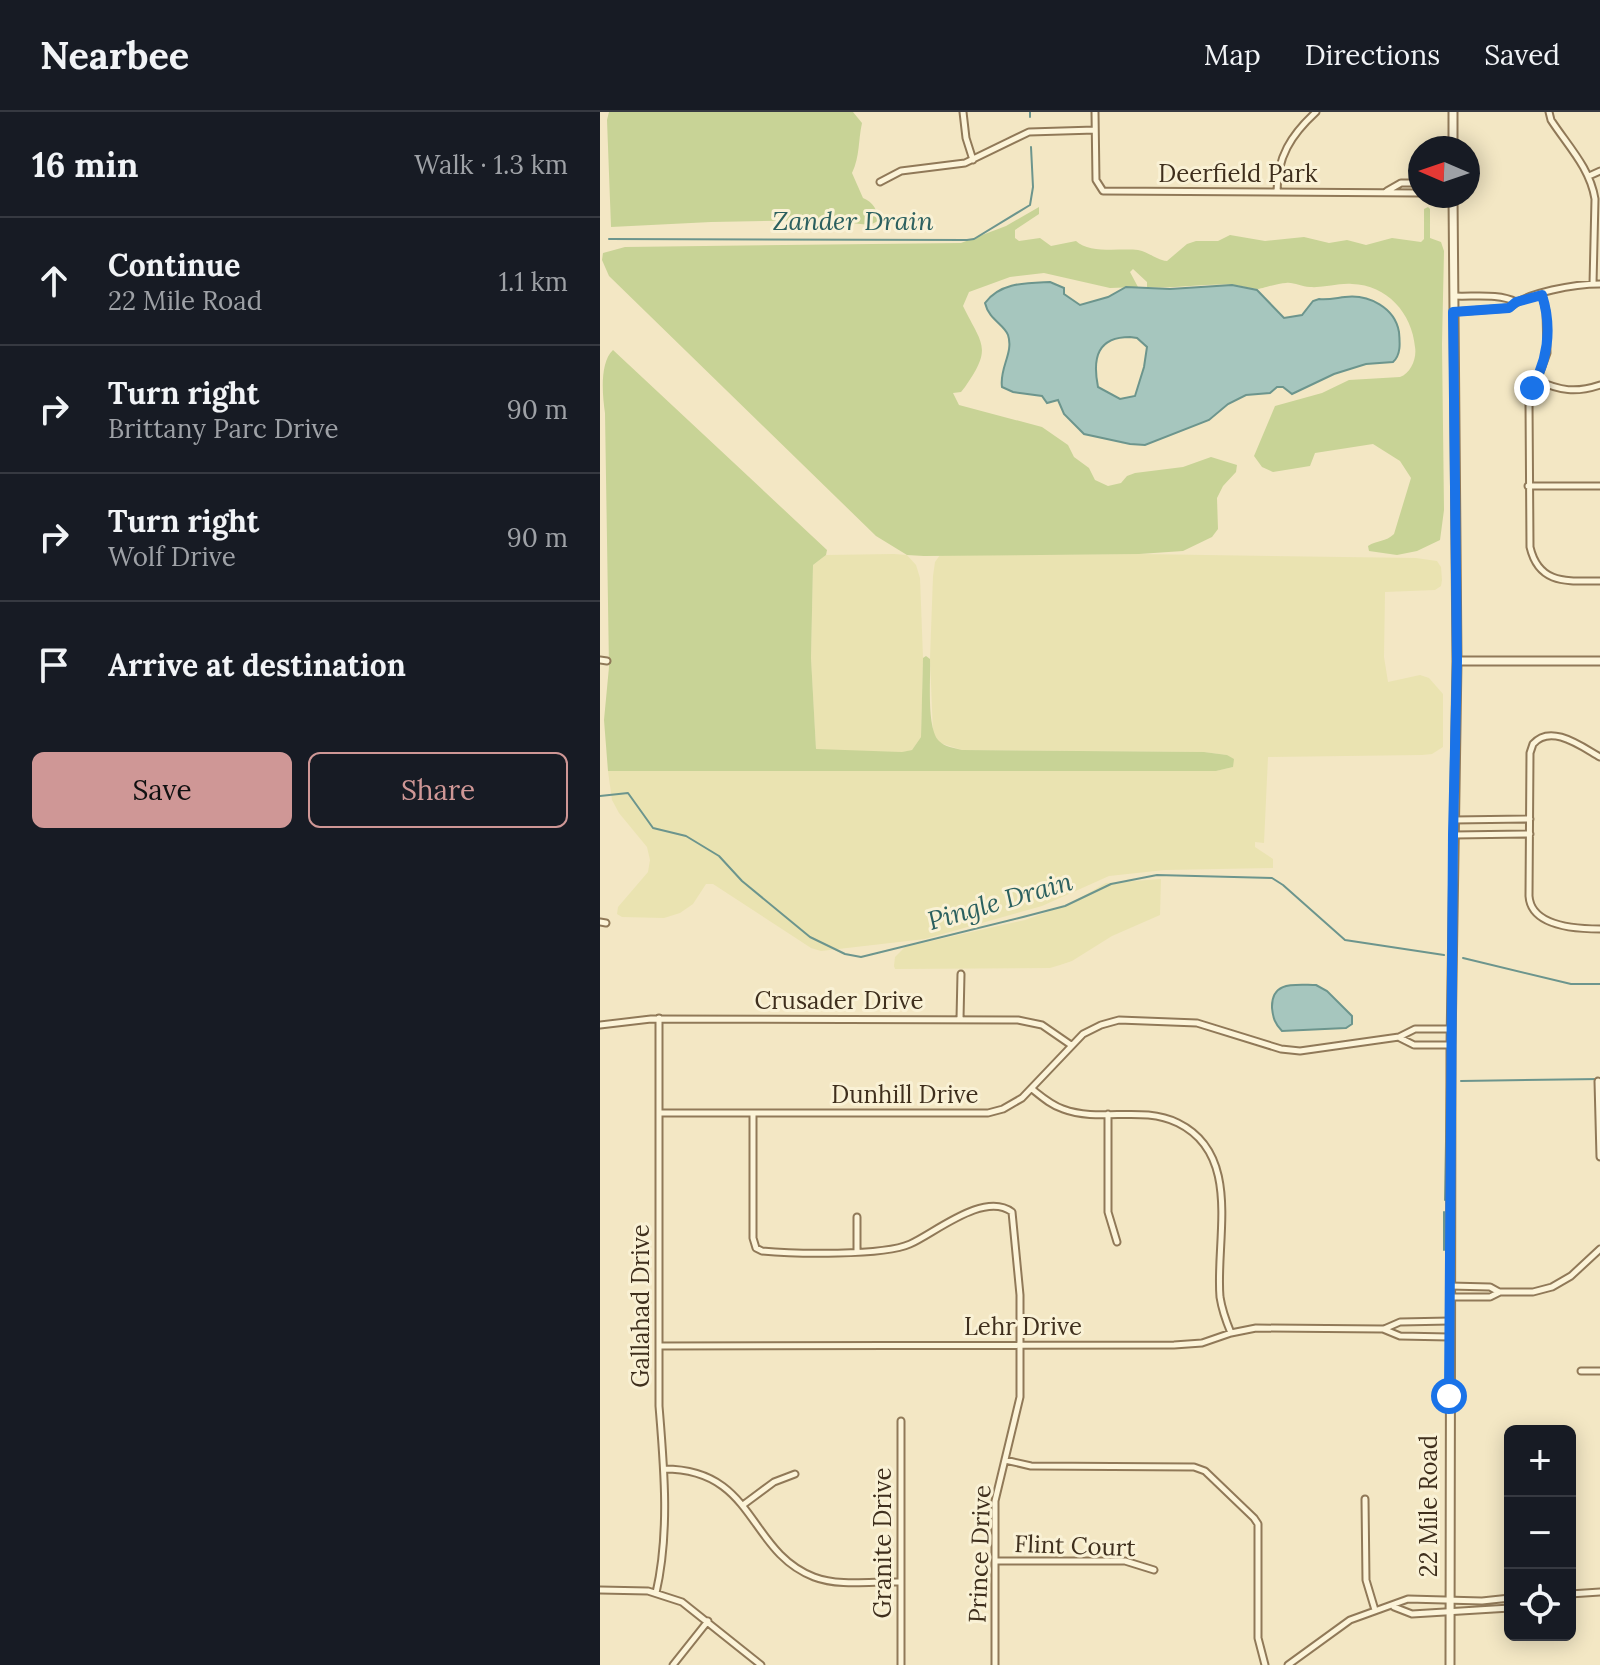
<!DOCTYPE html>
<html lang="en">
<head>
<meta charset="utf-8">
<style>
  :root { --surface:#171b24; --page:#242831; --text:#f1f3f6; --muted:#9ea1a6; --line:#363941; --accent:#cf9796 }
  body { margin:0; font-family:Lora,serif; background:var(--page); color:var(--text) }
  .controls { position:absolute; right:24px; bottom:24px; display:grid; overflow:hidden; border-radius:12px; box-shadow:0 4px 20px #0003 }
  .controls button { width:72px; height:72px; display:grid; place-items:center; padding:0; border:0; border-bottom:2px solid var(--line); background:var(--surface); color:var(--text); font:40px sans-serif }
  .compass { position:absolute; left:808px; top:24px; width:72px; height:72px; border-radius:50%; background:var(--surface); box-shadow:0 4px 20px #0003; rotate:272deg }
  .stop { position:absolute; width:24px; height:24px; margin:-18px; border:6px solid #1a73e8; border-radius:50%; background:#fff }
  .stop.end { background:#1a73e8; border-color:#fff; box-shadow:0 2px 8px #0008 }
  .list { margin:0; padding:0; list-style:none }
  h2 { display:flex; justify-content:space-between; align-items:center; height:104px; margin:0; padding:0 32px; font-size:34px }
  h2 small { font-size:26px; font-weight:400; color:var(--muted) }
  .list li { display:grid; grid-template-columns:52px 1fr auto; gap:24px; align-items:center; box-sizing:border-box; height:128px; padding:0 32px; border-top:2px solid var(--line) }
  .list b { display:block; font-size:30px; white-space:nowrap }
  .list p { margin:0; font-size:26px; white-space:nowrap; color:var(--muted) }
  .list em { font-size:26px; font-style:normal; color:var(--muted) }
  .actions { display:flex; gap:16px; padding:24px 32px }
  .actions a { flex:1; padding:18px 0; border:2px solid var(--accent); border-radius:12px; text-align:center; font-size:28px; color:var(--accent) }
  .actions .main { background:var(--accent); color:#111 }
  .icon { flex:none; width:44px; height:44px; fill:none; stroke:currentColor; stroke-width:2; stroke-linecap:round; stroke-linejoin:round }
  .map { position:relative; flex:none; width:1000px; height:1553px; overflow:hidden }
  header { display:flex; align-items:center; gap:48px; box-sizing:border-box; height:112px; padding:0 40px; background:var(--surface); border-bottom:2px solid var(--line) }
  header strong { font-size:38px }
  nav { display:flex; gap:44px; margin-inline-start:auto; font-size:28px }
  main { display:flex }
  aside { flex:1; background:var(--surface) }
  .map>svg:first-child { display:block }
</style>
</head>
<body>
<header>
<strong>Nearbee</strong>
<nav><a>Map</a><a>Directions</a><a>Saved</a></nav>
</header>
<main>
<aside>
<h2>16 min<small>Walk · 1.3 km</small></h2>
<ul class="list">
<li><svg class="icon" aria-label="ahead" viewBox="0 0 24 24"><path d="M12 20V5M6 11l6-6 6 6"/></svg><div><b>Continue</b><p>22 Mile Road</p></div><em>1.1 km</em></li>
<li><svg class="icon" aria-label="right" viewBox="0 0 24 24"><path d="M7 20v-9h11M14 6l5 5-5 5"/></svg><div><b>Turn right</b><p>Brittany Parc Drive</p></div><em>90 m</em></li>
<li><svg class="icon" aria-label="right" viewBox="0 0 24 24"><path d="M7 20v-9h11M14 6l5 5-5 5"/></svg><div><b>Turn right</b><p>Wolf Drive</p></div><em>90 m</em></li>
<li><svg class="icon" aria-label="arrive" viewBox="0 0 24 24"><path d="M6 21V4h12l-3 4 3 4H6"/></svg><div><b>Arrive at destination</b></div></li>
</ul>
<div class="actions"><a class="main">Save</a><a>Share</a></div>
</aside>
<div class="map">
<svg width="1000" height="1553" viewBox="0 0 1000 1553">
  <rect width="100%" height="100%" fill="#f3e7c4"/>
  <path fill="#eae3b1" d="M294,442L307,443L316,453L320,466L323,546L321,625L312,638L303,640L224,639L216,637L211,546L213,453L226,443Z
    M539,442L816,446L837,449L841,455L842,468L841,474L835,478L785,480L784,545L788,570L820,563L829,566L843,582V635L832,642L822,643L668,645L664,731L655,730V735L673,747V756L565,758L509,764L442,794L325,827L221,839L211,836L113,772H106L93,792L80,801L64,806L22,805L17,802L18,795L48,760L50,748L47,735L19,701L12,688L8,659H616L633,655L627,643L604,640L362,638L340,631L333,621L330,547L333,464L335,450L340,443Z
    M561,767L560,803L512,824L472,849L460,853L450,856L295,857L294,854L295,845L305,835L425,808L469,792L506,771Z"/>
  <path fill="#c8d396" d="M253,0L262,11C258,29 260,44 252,61L263,86C273,90 278,98 278,109L270,113L223,108L111,110L11,115L7,8L9,0Z
    M439,95V102L415,118V126L419,129L440,126L451,134L476,129C489,142 520,136 538,138C549,140 556,148 567,149L587,132L596,129H618L630,123L665,129L704,125L729,131L747,128L766,133L792,126L821,130L824,127V97L828,95L830,97V126L841,130L844,139L842,232L844,398L840,428L817,439L797,443L769,439L768,434C777,428 786,430 794,422L811,366L800,349L773,332L715,341L710,354L673,360L662,355L654,344L675,294L722,281L749,268L800,265C811,261 817,246 815,235C812,201 787,173 752,172C738,171 724,176 710,175C701,175 694,170 686,171C678,171 661,177 657,177C650,177 640,173 633,173C604,171 576,177 547,175V170L533,157L530,160L538,175L510,176L444,161L410,165L369,180L363,194C382,233 393,235 365,275L361,280L353,281L359,293L442,315L468,333L474,345L489,356L495,368L508,374L521,371L527,364L535,361L583,355L611,345L637,353L636,360L623,374L617,386L618,417L612,425L583,439L539,442L324,444L307,443L276,424L9,164L2,148L3,141L25,135L361,131L406,114Z
    M13,238L227,438L226,443L213,453L211,546L216,637L302,640L312,638L321,625L323,546L326,544L330,547C331,566 326,616 339,629C345,635 354,636 362,638L604,640L627,643L634,647L633,655L616,659H8L4,608L9,555L5,301C2,281 0,250 13,238Z"/>
  <path fill="#a6c6be" stroke="#6c958d" stroke-width="2" fill-rule="evenodd" d="M450,170L464,176V182L480,193L508,185L526,175L570,177L632,173L657,178L684,206L702,203L713,189L719,187C728,188 736,186 745,185C769,182 795,196 799,220C800,231 801,243 793,250L766,252L734,262L692,282L683,275H677L670,281L646,283L628,292L609,308L545,333L530,332L484,322L464,302L458,288L447,291L442,284L413,280L402,275C399,256 414,241 408,223C404,212 389,208 385,191C400,170 427,171 450,170ZM530,225L537,226L547,235L544,255L535,284L520,287L498,275C492,245 498,225 530,225Z
    M716,873L727,879L752,904V912L746,916L682,919C675,912 673,906 672,896C671,868 696,873 716,873Z"/>
  <g fill="none" stroke-linecap="round" stroke-linejoin="round">
    <path stroke="#6c958d" stroke-width="2" d="M430,5V0
      M9,127L367,128L374,127L430,93L433,75L431,35
      M0,684L28,681L53,716L86,724L119,744L142,769L210,825L245,842L261,845L423,805L465,794L511,772L557,763L672,766L683,773L745,828L844,843
      M863,846L971,872H1000
      M861,969L1000,967
      M845,1088L847,971
      M844,1138V1100"/>
    <defs>
      <path id="minor" d="M363,0L366,26L373,48
        M495,0L496,68L503,79L820,81
        M949,0L951,8C968,34 990,56 995,87L993,172
        M989,64L1000,59
        M280,70L301,59L365,51L429,20L495,18
        M787,79L801,71H820
        M677,80C677,45 691,23 716,0
        M942,183L946,199L947,241L929,290L930,435C939,473 967,469 1000,469
        M854,184C873,185 899,181 916,190
        M854,200L909,196C927,180 976,172 1000,172
        M937,268C960,279 976,281 1000,273
        M928,374H1000
        M0,548L7,549
        M1000,645C982,635 951,611 933,632L930,641L929,784C931,814 976,817 1000,817
        M854,708L930,707
        M854,723L930,722
        M0,810L6,811
        M360,907L361,862
        M0,913L51,907L418,908L442,913L471,933
        M800,926L814,933H851
        M998,969L1000,1045
        M432,977C442,985 451,993 463,997C500,1011 542,993 578,1011C643,1043 615,1128 620,1185C622,1198 626,1209 631,1221
        M59,1001H388L403,997L422,986L483,922L501,913L519,908L597,911L681,937L700,939L799,925L815,917H851
        M153,1001V1126L156,1136L162,1139C194,1142 283,1144 310,1132C335,1121 384,1079 412,1100L420,1183V1285L395,1389V1553
        M508,1002V1100L517,1130
        M257,1105V1140
        M850,1174L890,1175L899,1180
        M851,1185H890L900,1180H933L952,1175L971,1164L1000,1137
        M784,1217L800,1210L850,1209
        M60,1234L574,1233L602,1231L631,1221L656,1216L783,1217L800,1224L849,1225
        M981,1259H1000
        M405,1348L431,1354L594,1355L605,1359L654,1406L658,1412V1526L665,1553
        M64,1357C156,1357 147,1439 214,1465C240,1475 274,1469 301,1470
        M765,1387L766,1468L775,1498
        M143,1393L174,1370L195,1362
        M395,1449H525L554,1458
        M0,1478L48,1479L82,1490L161,1553
        M56,1481C70,1420 64,1355 59,1294V906
        M970,1482L1000,1480
        M794,1495L812,1502L910,1496
        M73,1553L108,1509
        M301,1553V1309
        M688,1553L750,1508L808,1487L882,1489L910,1486"/>
      <path id="tertiary" d="M853,0V36
        M857,549H1000
        M850,1553L851,933L857,549L853,84"/>
    </defs>
    <use href="#minor" stroke="#907958" stroke-width="9"/>
    <use href="#tertiary" stroke="#907958" stroke-width="11"/>
    <use href="#minor" stroke="#fcf4d9" stroke-width="5"/>
    <use href="#tertiary" stroke="#fcf4d9" stroke-width="7"/>
  </g>
  <g fill="none" stroke-linecap="round" stroke-linejoin="round">
    <path stroke="#1a73e8" stroke-width="10" d="M849,1284L853,723L857,549L853,200L909,196L916,190L942,183C952,215 948,247 932,276"/>
  </g>
  <g text-anchor="middle" stroke-width="6" stroke-linejoin="round" paint-order="stroke">
    <g font-size="24" fill="#3f2f1d" stroke="#f9f1d5">
      <text x="638" y="70">Deerfield Park</text>
      <text x="239" y="897">Crusader Drive</text>
      <text x="305" y="991">Dunhill Drive</text>
      <text transform="translate(41 1194) rotate(-90)" y="8">Gallahad Drive</text>
      <text x="423" y="1223">Lehr Drive</text>
      <text transform="translate(829 1394) rotate(-90)" y="8">22 Mile Road</text>
      <text transform="translate(283 1431) rotate(-90)" y="8">Granite Drive</text>
      <text transform="translate(475 1434) rotate(2)" y="8">Flint Court</text>
      <text transform="translate(380 1442) rotate(-88)" y="8">Prince Drive</text>
    </g>
    <g font-size="26" font-style="italic" fill="#2b605f" stroke="#f9f1d5">
      <text x="253" y="118">Zander Drain</text>
      <text transform="translate(400 789) rotate(-16)" y="9">Pingle Drain</text>
    </g>
  </g>
</svg>
<div class="controls">
<button>+</button>
<button>−</button>
<button><svg class="icon" aria-label="locate" viewBox="0 0 24 24"><circle cx="12" cy="12" r="6"/><path d="M12 2v4M12 18v4M2 12h4M18 12h4"/></svg></button>
</div>
<svg class="compass" viewBox="-18 -18 36 36"><path d="M0-13l5 13h-10z" fill="#e53935"/><path d="M0 13l5-13h-10z" fill="#9ea1a6"/></svg>
<div class="stop" style="left:849px;top:1284px"></div>
<div class="stop end" style="left:932px;top:276px"></div>
</div>
</main>
</body>
</html>
